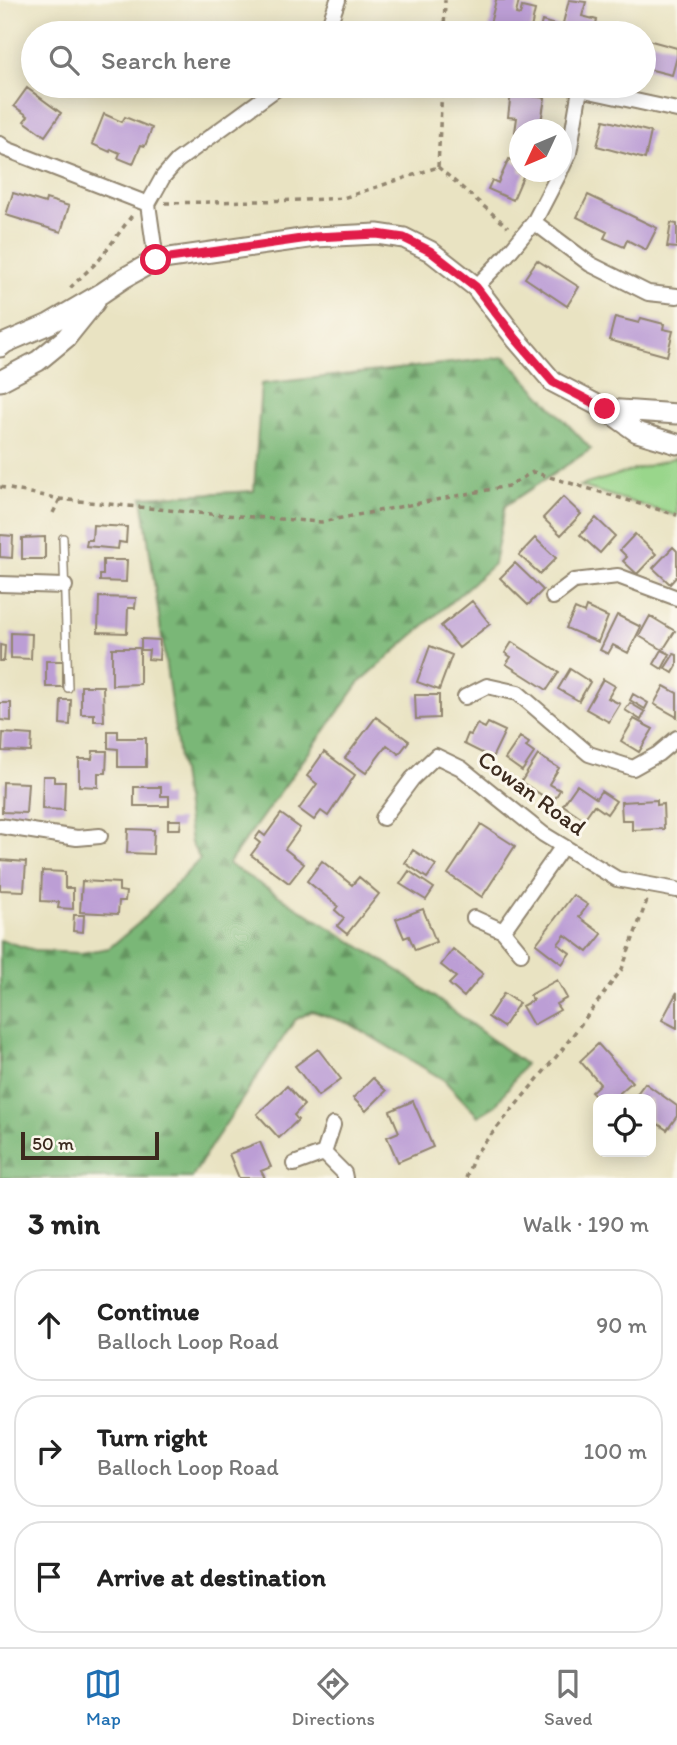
<!DOCTYPE html>
<html lang="en">
<head>
<meta charset="utf-8">
<style>
  :root { --surface:#fff; --page:#f2f2f2; --text:#222; --muted:#767676; --line:#e0e0e0; --accent:#1f6fb2 }
  body { margin:0; font-family:Itim,sans-serif; background:var(--page); color:var(--text) }
  .controls { position:absolute; right:21px; bottom:21px; display:grid; overflow:hidden; border-radius:14px; box-shadow:0 4px 18px #0003 }
  .controls button { width:63px; height:63px; display:grid; place-items:center; padding:0; border:0; border-bottom:2px solid var(--line); background:var(--surface); color:var(--text); font:35px sans-serif }
  .compass { position:absolute; left:509px; top:119px; width:63px; height:63px; border-radius:50%; background:var(--surface); box-shadow:0 4px 18px #0003; rotate:226deg }
  .scale { position:absolute; left:21px; bottom:18px; width:138px; box-sizing:border-box; padding-left:7px; border:4px solid #3b2a1e; border-top:0; font-size:19px; line-height:24px; white-space:nowrap; color:#3b2a1e; -webkit-text-stroke:5px #fbf7ec; paint-order:stroke }
  .stop { position:absolute; width:21px; height:21px; margin:-16px; border:5px solid #e11d48; border-radius:50%; background:#fff }
  .stop.end { background:#e11d48; border-color:#fff; box-shadow:0 2px 7px #0008 }
  .list { margin:0; padding:0; list-style:none }
  h2 { display:flex; justify-content:space-between; align-items:center; height:91px; margin:0; padding:0 28px; font-size:30px }
  h2 small { font-size:23px; font-weight:400; color:var(--muted) }
  .list li { display:grid; grid-template-columns:46px 1fr auto; gap:21px; align-items:center; box-sizing:border-box; height:112px; margin:0 14px 14px; padding:0 14px; border:2px solid var(--line); border-radius:28px }
  .list b { display:block; font-size:26px; white-space:nowrap }
  .list p { margin:0; font-size:23px; white-space:nowrap; color:var(--muted) }
  .list em { font-size:23px; font-style:normal; color:var(--muted) }
  .icon { flex:none; width:38px; height:38px; fill:none; stroke:currentColor; stroke-width:2; stroke-linecap:round; stroke-linejoin:round }
  .map { position:relative; flex:none; width:677px; height:1178px; overflow:hidden }
  .search { position:absolute; background:var(--surface); box-shadow:0 4px 18px #0003; left:21px; right:21px; top:21px; height:77px; display:flex; align-items:center; gap:18px; box-sizing:border-box; padding:0 24px; border-radius:38px; color:var(--muted); font-size:26px }
  .sheet { height:469px; background:var(--surface) }
  nav { display:flex; justify-content:space-around; align-items:center; box-sizing:border-box; height:98px; border-top:2px solid var(--line); background:var(--surface); font-size:19px; color:var(--muted) }
  nav a { display:grid; justify-items:center; gap:4px }
  nav .on { color:var(--accent) }
  .map>svg:first-child { display:block }
</style>
</head>
<body>
<div class="map">
<svg width="677" height="1178" viewBox="0 0 677 1178">
  <defs>
    <pattern id="forest-firs" width="22" height="20" patternUnits="userSpaceOnUse" patternTransform="scale(1.75)"><rect width="22" height="20" fill="#7ab777"/><path d="M5 1l3.5 6h-7zM16 11l3.5 6h-7z" fill="#659561"/></pattern>
  </defs>
  <rect width="100%" height="100%" fill="#fbf7ec"/>
  <filter id="ink" filterUnits="userSpaceOnUse"><feTurbulence type="fractalNoise" baseFrequency=".0143" numOctaves="2"/><feDisplacementMap in="SourceGraphic" scale="14" xChannelSelector="R" yChannelSelector="G"/><feConvolveMatrix kernelMatrix="1 2 1 2 8 2 1 2 1" color-interpolation-filters="sRGB"/></filter>
  <filter id="wash" filterUnits="userSpaceOnUse"><feTurbulence type="fractalNoise" baseFrequency=".00686" numOctaves="4" result="noise"/><feDisplacementMap in="SourceGraphic" scale="28" xChannelSelector="R" yChannelSelector="G"/><feGaussianBlur stdDeviation="1.57" result="paint"/><feColorMatrix in="noise" values="0 0 0 0 0 0 0 0 0 0 0 0 0 0 0 0 0 1.4 0 .05"/><feComposite in="paint" operator="in"/></filter>
  <g filter="url(#wash)">
    <rect width="100%" height="100%" fill="#e9e3c2"/>
    <path fill="url(#forest-firs)" stroke="#5a704a" stroke-width="2" d="M505,357L591,449L505,506L494,564L360,682L228,864L402,973L525,1064L496,1105L478,1116L444,1080L350,1024L312,1011L295,1020L209,1149L192,1178H0V940L38,951L81,953L109,948L139,923L200,859L191,843L142,497L254,491L261,384Z"/>
    <path fill="#99d68b" stroke="#6a8054" stroke-width="2" d="M677,457V516L580,486Z"/>
    <g id="blocks">
      <path fill="#bc9ed5" d="M496,0H519L516,14L520,15L522,7L535,10L530,33H511L489,28Z
        M569,0L586,2L582,16L597,20L593,33H539L542,21L562,27Z
        M644,39L677,48V57L672,75L644,68Z
        M27,88L61,113L45,136L24,121L28,116L14,106Z
        M511,93L545,98L541,122L538,121L537,130H520V133L515,132L517,118L508,117Z
        M104,114L122,122L125,117L152,128L145,146L141,145L133,164L118,158L120,153L111,149L110,152L92,144Z
        M604,120L651,132L645,159L597,146Z
        M509,159L520,164V172H525L513,200L488,189L492,180L498,183Z
        M13,193L45,203L46,199L69,206L61,232L6,215Z
        M588,195L657,228L646,250L627,240L624,247L604,238L607,232L577,217Z
        M671,223L677,224V248L667,247Z
        M537,260L579,287L567,306L525,278Z
        M615,317L639,323L641,318L664,324L663,329L673,331L667,356L609,340Z
        M563,497L581,514L561,535L543,518Z
        M596,518L615,536L600,553L580,535Z
        M93,525L127,527L126,543L119,542L118,549L86,546L87,540H92Z
        M635,534L656,554L637,574L623,561L627,557L620,550Z
        M0,535L13,536L12,558L0,557Z
        M45,537V559H22V538Z
        M535,538L556,558L540,574L519,555Z
        M673,547L677,551V576L670,584L653,568Z
        M103,560H127L126,582L100,581V575H103Z
        M515,563L543,590L528,605L500,578Z
        M99,597L136,598L135,608H128L127,633L98,632Z
        M472,601L490,624L459,648L441,626Z
        M586,607L608,617L598,642L566,628L575,609L584,613Z
        M617,615L641,627L628,653L613,645L608,654L600,650Z
        M650,616L675,631L663,650L639,636Z
        M11,633L32,634L31,659L11,658Z
        M141,639L160,640L159,660L148,659L149,650H141Z
        M512,642L559,672L547,690L506,664L511,657L505,653Z
        M0,645L5,646L4,661H0Z
        M430,646L452,655L439,690L417,682Z
        M112,648H140V684L112,685Z
        M662,650L670,654L662,669L654,664Z
        M674,654L677,655V666L673,673L665,668Z
        M46,661H63V687H46Z
        M570,669L590,682L579,701L558,689Z
        M603,679L615,686L608,698L620,704L609,722L586,709Z
        M81,686H103L104,721H94V714H81Z
        M664,686L677,693V717L654,704Z
        M633,694L648,703L645,709L630,700Z
        M415,695H439V718L416,719Z
        M61,700H71L70,725L60,724Z
        M0,703H11V721L0,720Z
        M630,703L645,712L641,720L625,710Z
        M376,717L409,741L399,754L387,745L366,773L345,758Z
        M634,719L653,729L639,752L621,741Z
        M488,723L505,731L492,758L464,744L468,734L471,735L477,724L485,728Z
        M108,731H118V738H146V767H118V749L108,748Z
        M3,733L32,735L31,752L2,751Z
        M520,737L529,743L526,747L534,753L522,771L505,759Z
        M93,751H107L106,773H98V787L79,786V759H92Z
        M324,752L355,775L328,816L321,811L314,820L299,809L317,784L307,776Z
        M538,755L559,768L549,784L560,790L553,802L521,782Z
        M43,776H54V782H65L64,810L42,809Z
        M3,782L28,783L26,813L2,812Z
        M577,785L596,798L601,791L616,801L607,814L594,805L584,819L563,805Z
        M134,787H161V796H169V806H134Z
        M657,800V805L663,804L664,829L632,830V820H622L621,802Z
        M281,814L300,828L285,849L304,864L289,883L251,855L260,843L255,839L260,832L265,836Z
        M168,820H181L180,829H168Z
        M481,824L515,846L482,897L448,874Z
        M128,829L154,830L153,854L127,853Z
        M413,850L436,865L427,878L405,863Z
        M0,860L26,862L24,891L0,890Z
        M322,861L352,885L359,877L379,894L347,934L337,926L344,918L335,910L338,906L307,881Z
        M42,871L65,872V888H73V909L58,908L59,902L41,901Z
        M409,871L434,888L426,900L400,884Z
        M82,881L119,883V891L126,892L125,901H119L118,914L80,912Z
        M573,895L588,905L579,917L602,934L588,952L565,935L558,944L570,953L562,964L536,944Z
        M423,909L436,942L415,950L409,936L404,938L396,919Z
        M74,915H84L83,932L73,931Z
        M453,949L483,974L464,997L449,984L456,977L441,965Z
        M557,980L567,998L556,1004L560,1010L533,1025L522,1006L533,1000L530,995Z
        M677,992V1028L662,1020Z
        M504,993L519,1003L503,1027L488,1017Z
        M598,1044L632,1082L613,1099L608,1095L603,1099H598L591,1092L600,1084L580,1061Z
        M318,1049L341,1079L318,1096L295,1066Z
        M373,1078L386,1091L366,1111L353,1098Z
        M645,1083L677,1106V1116L667,1130L651,1119V1099H633Z
        M287,1086L304,1105L294,1115L298,1120L279,1138L257,1114Z
        M413,1101L433,1147L398,1162L387,1137L399,1132L390,1111Z
        M260,1142L271,1167L261,1171L265,1178H239L229,1154Z"/>
    </g>
  </g>
  <g filter="url(#ink)">
    <use href="#blocks" fill-opacity="0" stroke="#928670" stroke-width="2"/>
    <g fill="none" stroke-linecap="round" stroke-linejoin="round">
      <defs>
        <path id="service" d="M63,538L68,688"/>
        <path id="minor" d="M326,33L338,0
          M572,86L580,89L677,110
          M0,144L6,149L148,204
          M562,168L569,153L580,89
          M534,222L590,264L648,293L677,296
          M156,260L148,204L163,177L177,161L280,86
          M476,287L506,256L534,222L560,172
          M0,584L65,586
          M553,597L574,581L618,576L677,598
          M465,697L487,686L518,693L589,754L633,768L658,754L677,738
          M383,818L412,779L436,756L461,768L543,834L617,879L677,890
          M0,826L77,838L100,836
          M474,918L503,931L521,953
          M503,931L563,846
          M324,1153L344,1173L345,1178
          M294,1164L324,1153L333,1125"/>
        <path id="tertiary" d="M0,347L5,343L49,324L102,293L124,278L156,260L315,237L377,234L404,238L430,251L476,287L516,339L553,382L605,409L637,432L677,444
          M0,381L38,361L66,338L95,302
          M606,409L677,414"/>
      </defs>
      <use href="#service" stroke="#928670" stroke-width="10"/>
      <use href="#minor" stroke="#928670" stroke-width="18"/>
      <use href="#tertiary" stroke="#928670" stroke-width="23"/>
      <path stroke="#928670" stroke-width="3.5" stroke-dasharray="5 5" stroke-linecap="butt" d="M444,33L445,0
        M438,167L508,227
        M438,167L442,86
        M165,203L303,200L343,198L438,167
        M70,288L100,259L133,214
        M0,487L60,499L197,513L321,522L508,486L533,472L677,515
        M53,513L60,499
        M466,1178L475,1154L561,1051L622,969L647,900"/>
      <use href="#service" stroke="#fff" stroke-width="7"/>
      <use href="#minor" stroke="#fff" stroke-width="14"/>
      <use href="#tertiary" stroke="#fff" stroke-width="19"/>
    </g>
  </g>
  <g fill="none" stroke-linecap="round" stroke-linejoin="round" filter="url(#ink)">
    <path stroke="#e11d48" stroke-width="9" d="M156,260L315,237L377,234L404,238L430,251L476,287L516,339L553,382L605,409"/>
  </g>
  <g text-anchor="middle" stroke-width="6" stroke-linejoin="round" paint-order="stroke">
    <g font-size="24" fill="#3b2a1e" stroke="#fbf7ec">
      <text transform="translate(532 793) rotate(36)" y="8">Cowan Road</text>
    </g>
  </g>
</svg>
<div class="controls">
<button><svg class="icon" aria-label="locate" viewBox="0 0 24 24"><circle cx="12" cy="12" r="6"/><path d="M12 2v4M12 18v4M2 12h4M18 12h4"/></svg></button>
</div>
<svg class="compass" viewBox="-18 -18 36 36"><path d="M0-13l5 13h-10z" fill="#e53935"/><path d="M0 13l5-13h-10z" fill="#767676"/></svg>
<div class="scale">50 m</div>
<div class="stop" style="left:156px;top:260px"></div>
<div class="stop end" style="left:605px;top:409px"></div>
<div class="search"><svg class="icon" aria-label="search" viewBox="0 0 24 24"><circle cx="10" cy="10" r="6"/><path d="M15 15l6 6"/></svg>Search here</div>
</div>
<section class="sheet">
<h2>3 min<small>Walk · 190 m</small></h2>
<ul class="list">
<li><svg class="icon" aria-label="ahead" viewBox="0 0 24 24"><path d="M12 20V5M6 11l6-6 6 6"/></svg><div><b>Continue</b><p>Balloch Loop Road</p></div><em>90 m</em></li>
<li><svg class="icon" aria-label="right" viewBox="0 0 24 24"><path d="M7 20v-9h11M14 6l5 5-5 5"/></svg><div><b>Turn right</b><p>Balloch Loop Road</p></div><em>100 m</em></li>
<li><svg class="icon" aria-label="arrive" viewBox="0 0 24 24"><path d="M6 21V4h12l-3 4 3 4H6"/></svg><div><b>Arrive at destination</b></div></li>
</ul>
</section>
<nav>
<a class="on"><svg class="icon" aria-label="map" viewBox="0 0 24 24"><path d="M3 6l6-2 6 2 6-2v14l-6 2-6-2-6 2zM9 4v14M15 6v14"/></svg>Map</a>
<a><svg class="icon" aria-label="directions" viewBox="0 0 24 24"><path d="M12 3l9 9-9 9-9-9zM9 14v-3h6M13 9l2 2-2 2"/></svg>Directions</a>
<a><svg class="icon" aria-label="saved" viewBox="0 0 24 24"><path d="M7 4h10v16l-5-4-5 4z"/></svg>Saved</a>
</nav>
</body>
</html>
